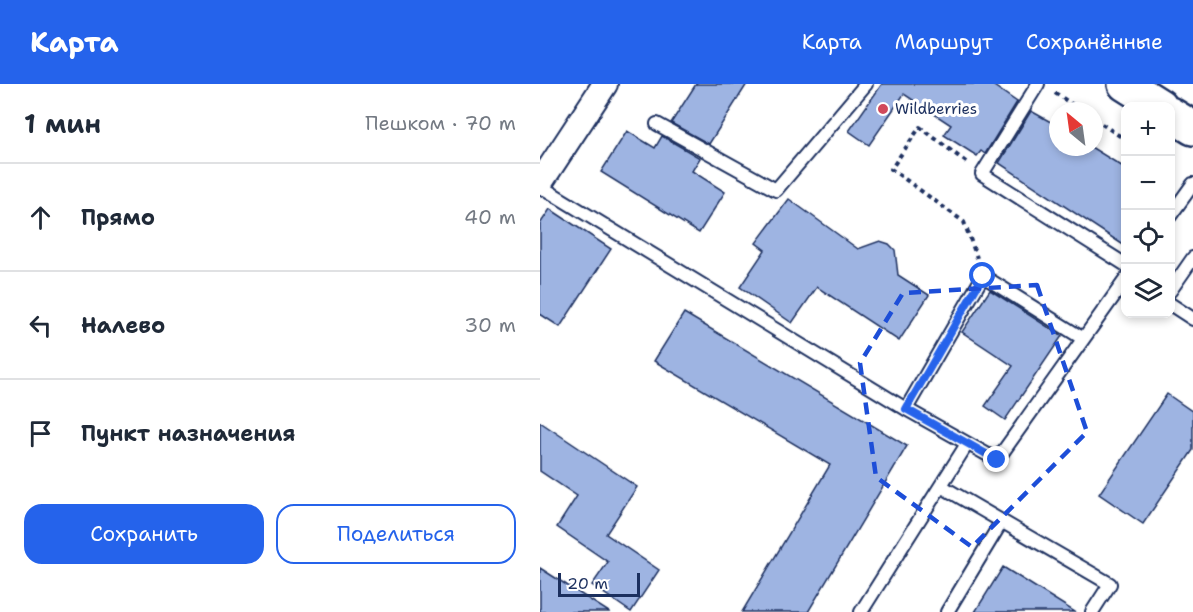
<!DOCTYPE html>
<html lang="ru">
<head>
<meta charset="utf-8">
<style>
  :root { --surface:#fff; --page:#f6f6f7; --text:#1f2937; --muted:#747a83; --line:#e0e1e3; --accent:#2563eb }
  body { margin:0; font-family:"Shantell Sans",sans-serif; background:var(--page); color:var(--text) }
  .controls { position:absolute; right:18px; top:18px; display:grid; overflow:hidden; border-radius:12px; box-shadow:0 3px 9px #0003 }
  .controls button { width:54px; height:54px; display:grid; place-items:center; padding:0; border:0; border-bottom:2px solid var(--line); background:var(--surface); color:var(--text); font:30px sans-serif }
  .compass { position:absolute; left:509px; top:18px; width:54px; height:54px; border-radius:50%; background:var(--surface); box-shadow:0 3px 9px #0003; rotate:331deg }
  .scale { position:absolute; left:18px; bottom:15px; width:82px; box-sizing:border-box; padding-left:6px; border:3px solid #1b2f5e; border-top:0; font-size:16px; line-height:21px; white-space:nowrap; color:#1b2f5e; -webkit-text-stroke:4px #fff; paint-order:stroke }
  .stop { position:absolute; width:18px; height:18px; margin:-14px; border:4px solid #2563eb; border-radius:50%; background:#fff }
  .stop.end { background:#2563eb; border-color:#fff; box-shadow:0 2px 6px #0008 }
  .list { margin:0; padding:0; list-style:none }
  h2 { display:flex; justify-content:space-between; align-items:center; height:78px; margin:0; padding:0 24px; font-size:26px }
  h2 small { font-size:20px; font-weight:400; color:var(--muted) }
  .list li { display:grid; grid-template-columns:39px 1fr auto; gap:18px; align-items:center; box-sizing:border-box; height:108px; padding:0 24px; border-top:2px solid var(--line) }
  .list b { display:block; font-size:22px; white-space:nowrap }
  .list em { font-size:20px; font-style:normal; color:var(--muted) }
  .actions { display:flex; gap:12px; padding:18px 24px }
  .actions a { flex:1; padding:14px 0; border:2px solid var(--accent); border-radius:18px; text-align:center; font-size:21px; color:var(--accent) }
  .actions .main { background:var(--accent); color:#fff }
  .icon { flex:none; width:33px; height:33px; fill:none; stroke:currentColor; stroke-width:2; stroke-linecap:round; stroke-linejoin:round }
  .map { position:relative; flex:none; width:653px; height:528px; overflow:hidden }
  header { display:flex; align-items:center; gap:36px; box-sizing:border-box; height:84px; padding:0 30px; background:var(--accent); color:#fff }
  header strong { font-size:28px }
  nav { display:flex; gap:33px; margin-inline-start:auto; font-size:21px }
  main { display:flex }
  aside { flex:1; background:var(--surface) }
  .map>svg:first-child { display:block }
</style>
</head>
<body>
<header>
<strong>Карта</strong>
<nav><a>Карта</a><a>Маршрут</a><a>Сохранённые</a></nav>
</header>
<main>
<aside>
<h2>1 мин<small>Пешком · 70 m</small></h2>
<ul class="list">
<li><svg class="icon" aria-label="ahead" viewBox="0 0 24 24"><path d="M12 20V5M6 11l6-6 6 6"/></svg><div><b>Прямо</b></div><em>40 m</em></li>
<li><svg class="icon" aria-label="left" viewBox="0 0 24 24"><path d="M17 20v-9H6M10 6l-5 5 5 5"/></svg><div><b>Налево</b></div><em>30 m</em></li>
<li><svg class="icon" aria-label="arrive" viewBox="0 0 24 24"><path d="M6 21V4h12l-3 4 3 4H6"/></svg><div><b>Пункт назначения</b></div></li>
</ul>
<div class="actions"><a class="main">Сохранить</a><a>Поделиться</a></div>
</aside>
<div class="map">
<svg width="653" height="528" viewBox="0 0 653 528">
  <rect width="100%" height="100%" fill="#fff"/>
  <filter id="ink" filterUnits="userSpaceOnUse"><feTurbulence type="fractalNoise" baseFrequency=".0167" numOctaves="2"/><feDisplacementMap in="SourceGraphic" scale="12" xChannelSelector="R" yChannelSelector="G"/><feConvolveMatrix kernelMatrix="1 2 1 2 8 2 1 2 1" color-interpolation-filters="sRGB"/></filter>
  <g filter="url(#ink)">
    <path fill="#9eb4e2" stroke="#1b2f5e" stroke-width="1.5" d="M156,0H207L169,60L131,39Z
      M342,0H451L477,18L445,70L441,67L437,72L404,51L411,41L364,10L329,61L309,47Z
      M491,27L518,42V63H551L585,84V162L459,79Z
      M87,47L115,64L122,52L160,74L152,87L185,108L159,149L61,88Z
      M249,115L318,165L340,157L349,160L355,166L358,191L389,211L359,257L277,203L252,239L200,203L225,166L216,159Z
      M10,125L71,165L20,243L0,230V140Z
      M450,206L522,252L465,336L445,322L473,282L422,248Z
      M144,229L367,362L268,528H202L290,381L114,277Z
      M627,310L653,328V366L603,440L559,410Z
      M0,338L97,403L66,450L119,486L91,528L52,501L68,478L17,443L37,412L0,387Z
      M463,483L535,528H435Z
      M0,484L69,528H0Z"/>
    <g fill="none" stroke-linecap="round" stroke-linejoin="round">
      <defs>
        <path id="lane" d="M498,0L442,90L586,181
          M117,40L236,106L326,0
          M0,102L366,325L457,376L586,195
          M630,132L653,100
          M630,207L653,174
          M630,220L653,235
          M366,325L443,192L542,254
          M401,402L570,500L552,528
          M321,528L427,360
          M407,528L462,437"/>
        <path id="street" d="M0,99L65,0"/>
        <path id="secondary" d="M585,0L620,22
          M630,30L653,44"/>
      </defs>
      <use href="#lane" stroke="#1b2f5e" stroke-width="16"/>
      <use href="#street" stroke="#1b2f5e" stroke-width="28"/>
      <use href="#secondary" stroke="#1b2f5e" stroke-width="38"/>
      <path stroke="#1b2f5e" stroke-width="4" stroke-dasharray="4.5 4.5" stroke-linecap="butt" d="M515,9L542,27
        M554,35L586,56
        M426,78L380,43L351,85L424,138L437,174"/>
      <use href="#lane" stroke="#fff" stroke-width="12"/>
      <use href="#street" stroke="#fff" stroke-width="24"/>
      <use href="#secondary" stroke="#fff" stroke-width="33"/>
    </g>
  </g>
  <g fill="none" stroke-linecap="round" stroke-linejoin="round" filter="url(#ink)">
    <path stroke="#2563eb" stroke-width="8" d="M443,192L366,325L457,376"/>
  </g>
  <path fill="none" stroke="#1d4ed8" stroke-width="4.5" stroke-dasharray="12 8" stroke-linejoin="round" d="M497,201L547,348L432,463L336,393L320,279L363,209Z"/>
  <circle fill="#d1495b" stroke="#fff" stroke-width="2" cx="343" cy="25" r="6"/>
  <g text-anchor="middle" stroke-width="6" stroke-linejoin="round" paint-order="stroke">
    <g font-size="15" fill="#1b2f5e" stroke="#fff" text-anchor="start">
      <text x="355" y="30">Wildberries</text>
    </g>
  </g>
</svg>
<div class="controls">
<button>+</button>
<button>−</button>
<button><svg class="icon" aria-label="locate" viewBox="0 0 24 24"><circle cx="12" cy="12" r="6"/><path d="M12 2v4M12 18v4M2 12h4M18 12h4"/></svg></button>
<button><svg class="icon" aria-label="layers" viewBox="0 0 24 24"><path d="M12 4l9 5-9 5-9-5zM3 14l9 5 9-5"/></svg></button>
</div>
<svg class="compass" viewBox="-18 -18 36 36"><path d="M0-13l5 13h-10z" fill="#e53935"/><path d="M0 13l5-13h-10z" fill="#747a83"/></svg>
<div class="scale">20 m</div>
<div class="stop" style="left:443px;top:192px"></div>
<div class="stop end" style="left:457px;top:376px"></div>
</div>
</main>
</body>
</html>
